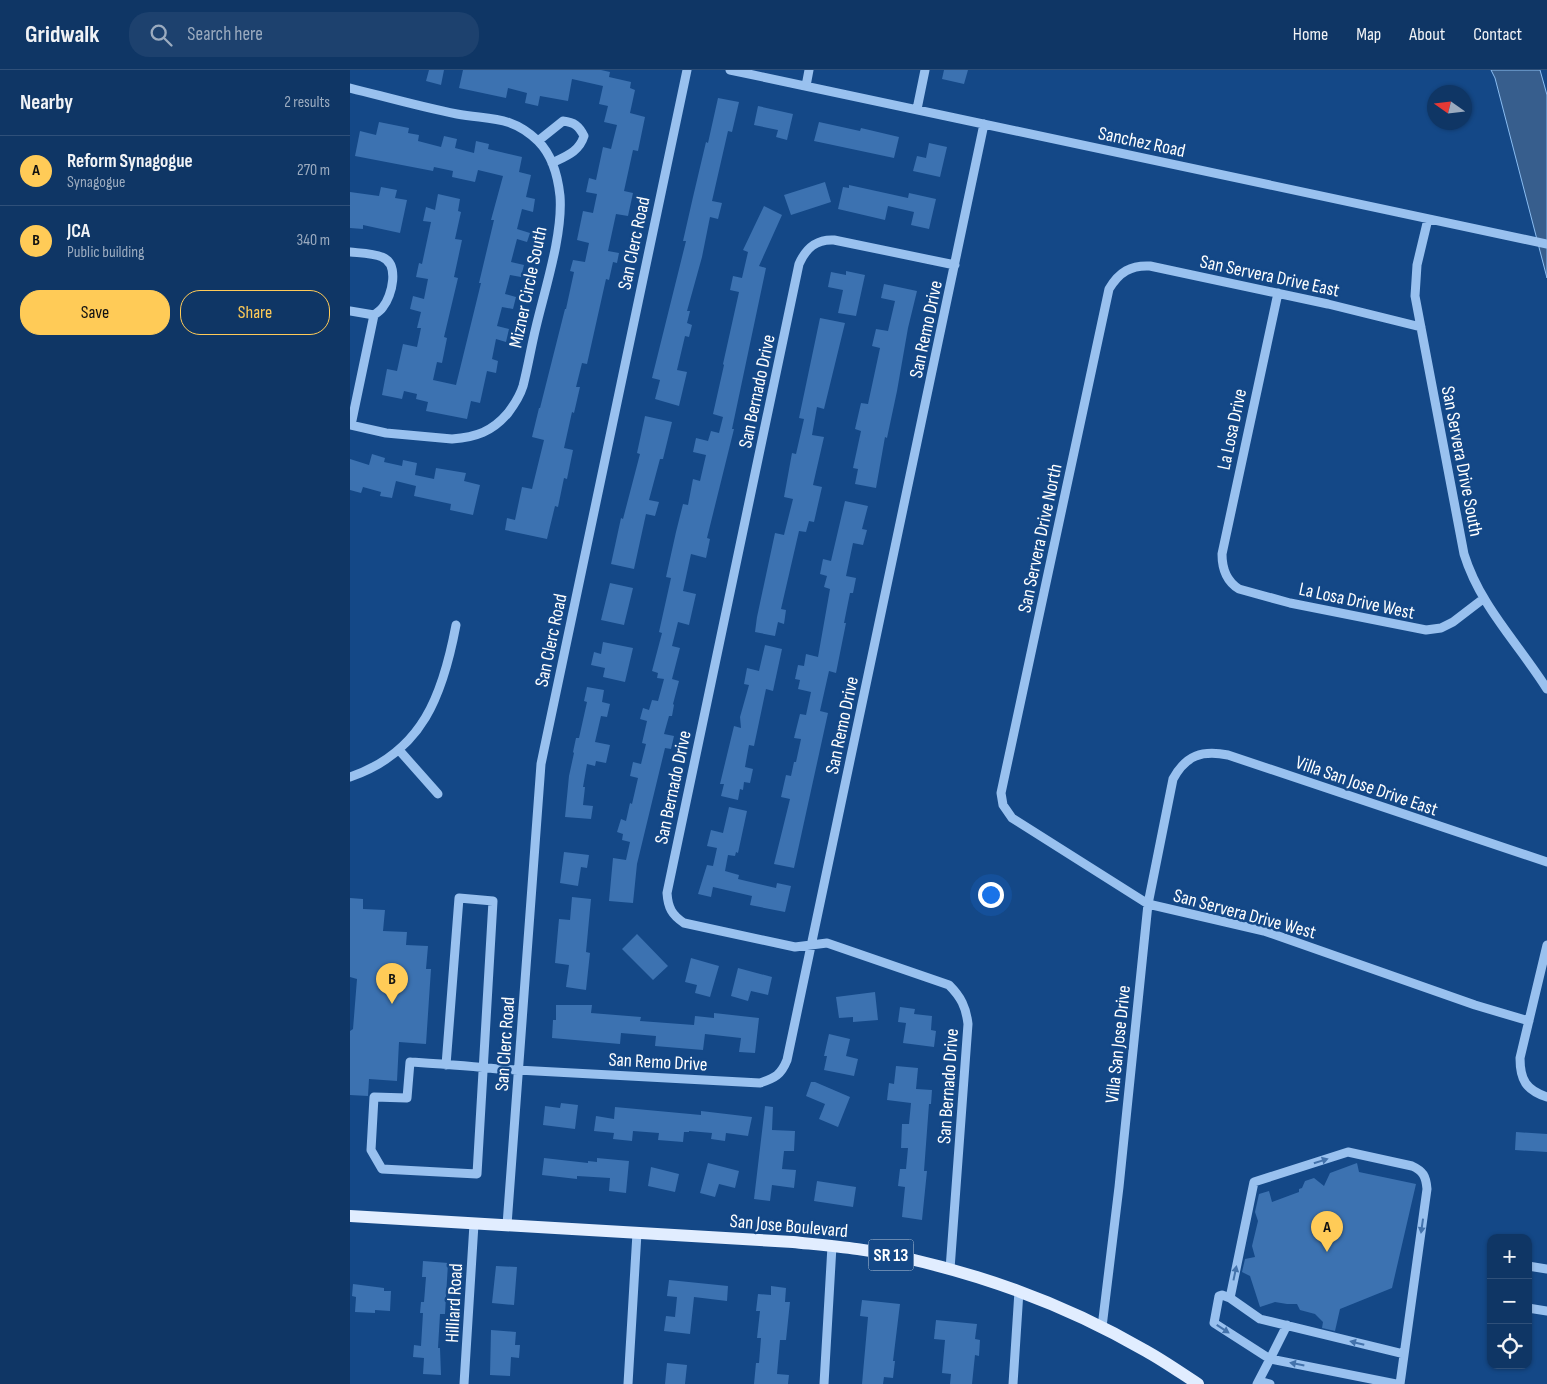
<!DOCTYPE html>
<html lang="en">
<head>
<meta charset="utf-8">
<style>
  :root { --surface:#0f3665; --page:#1d416e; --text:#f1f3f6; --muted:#9babbf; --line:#2f5079; --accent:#ffcb57 }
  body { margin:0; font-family:"Sofia Sans Condensed",sans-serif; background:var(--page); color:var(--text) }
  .controls { position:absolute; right:15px; bottom:15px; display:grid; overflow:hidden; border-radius:10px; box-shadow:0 1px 4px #0004 }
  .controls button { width:45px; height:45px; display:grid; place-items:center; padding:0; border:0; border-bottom:1px solid var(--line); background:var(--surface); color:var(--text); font:25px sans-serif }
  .compass { position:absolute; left:1077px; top:15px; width:45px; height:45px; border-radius:50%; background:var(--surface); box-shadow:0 1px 4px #0004; rotate:284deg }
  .you { position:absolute; left:640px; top:824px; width:18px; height:18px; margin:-12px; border:4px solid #fff; border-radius:50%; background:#1a73e8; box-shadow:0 0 0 8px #1a73e833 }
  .badge { display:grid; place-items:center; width:32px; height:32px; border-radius:50%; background:var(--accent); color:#111; font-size:16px; font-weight:700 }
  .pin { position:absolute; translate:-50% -41px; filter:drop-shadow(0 1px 2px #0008) }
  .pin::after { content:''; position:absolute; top:26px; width:18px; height:15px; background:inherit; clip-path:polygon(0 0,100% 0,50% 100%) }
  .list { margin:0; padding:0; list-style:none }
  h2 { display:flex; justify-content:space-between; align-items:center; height:65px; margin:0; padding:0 20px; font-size:21px }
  h2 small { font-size:16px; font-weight:400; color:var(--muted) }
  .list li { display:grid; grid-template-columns:32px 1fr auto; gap:15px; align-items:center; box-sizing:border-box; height:70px; padding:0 20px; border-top:1px solid var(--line) }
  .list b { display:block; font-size:19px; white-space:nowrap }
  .list p { margin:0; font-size:16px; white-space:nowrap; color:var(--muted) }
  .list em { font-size:16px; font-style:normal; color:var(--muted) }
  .actions { display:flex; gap:10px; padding:15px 20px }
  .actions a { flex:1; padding:11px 0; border:1px solid var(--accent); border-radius:20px; text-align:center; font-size:18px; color:var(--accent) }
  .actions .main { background:var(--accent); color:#111 }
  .icon { flex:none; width:28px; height:28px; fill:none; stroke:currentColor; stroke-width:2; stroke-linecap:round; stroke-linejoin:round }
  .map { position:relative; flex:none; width:1197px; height:1314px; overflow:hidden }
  header { display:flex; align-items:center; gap:30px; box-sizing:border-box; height:70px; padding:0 25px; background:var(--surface); border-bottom:1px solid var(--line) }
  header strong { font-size:24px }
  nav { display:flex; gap:28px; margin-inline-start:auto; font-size:18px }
  .search { width:350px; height:45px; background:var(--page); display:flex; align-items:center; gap:12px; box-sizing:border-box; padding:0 18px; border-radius:20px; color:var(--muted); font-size:19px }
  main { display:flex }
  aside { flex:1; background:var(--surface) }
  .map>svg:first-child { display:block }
</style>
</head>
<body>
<header>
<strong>Gridwalk</strong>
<div class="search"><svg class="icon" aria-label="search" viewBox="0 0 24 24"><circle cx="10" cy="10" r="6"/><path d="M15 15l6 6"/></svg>Search here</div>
<nav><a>Home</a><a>Map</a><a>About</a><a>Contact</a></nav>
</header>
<main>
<aside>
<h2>Nearby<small>2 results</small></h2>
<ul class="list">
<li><span class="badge">A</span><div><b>Reform Synagogue</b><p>Synagogue</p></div><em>270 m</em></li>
<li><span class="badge">B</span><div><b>JCA</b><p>Public building</p></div><em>340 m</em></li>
</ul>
<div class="actions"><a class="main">Save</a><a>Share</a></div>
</aside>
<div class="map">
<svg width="1197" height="1314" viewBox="0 0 1197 1314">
  <rect width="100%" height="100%" fill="#144887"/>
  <path fill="#375e8d" stroke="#8abdf2" d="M1141,0H1190L1197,25V208L1145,8Z"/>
  <path fill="#3c72b1" d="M79,0H94L91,15L76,11Z
    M113,0H251L260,2L259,7L281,12L280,18L285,20L280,43L295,47L288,81L283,80L274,121L283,123L278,146L266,144L258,181L269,183L267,193L263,192L259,210L256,209L237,294L232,293L226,317H230L224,343L222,342L214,378L223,380L217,409L214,408L208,437L205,436L197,469L155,460L157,448L165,450L172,417L182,419L194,370L182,367L189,338H190L215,239H216L224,202L220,201L223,190L235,192L239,173L227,170L233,141L243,143L247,124L236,122L239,108L246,110L253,77L261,79L267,55L254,52L258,36L249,34L253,16L222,9L218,31L190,26L188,36L175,33L177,23L158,18L156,28L109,18Z
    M594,0H618L614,14L592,9Z
    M368,28L389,32L382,62L378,61L362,131L372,133L368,149L360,147L352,187L337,241H340L337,253L342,255L339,267L335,266L327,300L337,302L329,336L305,329L310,310L302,308L336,171H333L343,127L356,72L358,73Z
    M408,36L443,44L437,70L426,67L428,60L404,55Z
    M29,52L59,58L58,63L69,65L68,71L91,77L94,66L107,69L105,78L124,83L126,71L139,74L138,79L172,87L169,102L181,105L176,127L185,129L183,142L172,139L167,159L180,163L177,172L167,169L161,192L174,195L171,207L160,205L155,224L166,227L163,239L152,237L147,256L159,259L156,272L146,269L142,289L148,291L146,303L137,301L130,333L121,331L117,349L76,341L78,332L66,329L67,324L54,321L52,329L32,325L37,299L47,301L53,274L67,277L71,258H67L71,242L60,239L63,226L74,229L78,209L66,207L69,193L72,194L81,152L73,151L76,137L85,140L88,124L110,129L108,141L111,142L105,169L112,170L104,207L108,208L94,267L97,268L92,293L87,292L83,310L106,315L131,213H129L144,150H141L153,106L128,100L125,112L102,107L103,101L84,97L83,101L5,86L10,61L26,65Z
    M469,52L510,61L511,58L549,67L544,88L464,71Z
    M579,73L597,77L590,107L563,101L567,86L576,88Z
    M475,112L481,132L441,145L434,125Z
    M499,115L558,128L559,123L586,129L579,159L561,155L564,142L538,136L535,150L488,139L493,117L499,118Z
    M31,117L47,120L45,128L57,130L50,163L13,155V159L0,158V122L29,126Z
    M414,136L432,145L409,196L416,198L382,359H384L357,468L360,469L356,488L341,484L333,521L346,524L339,555L328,552L322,576L330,578L322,609L329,611L323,634L324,635L322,646H319L314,664L324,666L321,679L315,678L287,794L283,833L259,831L263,788L276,790L280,772L272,770L273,764L267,762L271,749L276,751L280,733L282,734L288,708L280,706L283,692L291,694L296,674L292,673L297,651L290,649L293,638L299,640L302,630L308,631L314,609L307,608L308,603L302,601L312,563L309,562L321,508L316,507L326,462L333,434L338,435L343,409L350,411L356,385L343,382L346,368L358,371L361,361L369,363L373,347L363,344L374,295L373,294L389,222L380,220L383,206L392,208L398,182L393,180Z
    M496,201L515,205L506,246L488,243L493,220L478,217L481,202L496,205Z
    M534,214L567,221L558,258L547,321L537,368L535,367L526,418L505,414L508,399L503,398L511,361L505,359L511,333L518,334L530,278L522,276L526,259L538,261L545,231L531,228Z
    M470,248L495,253L474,339L467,337L462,365L474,367L463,415L472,417L464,452L459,451L456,462L449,461L431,539L436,540L434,554L428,552L425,566L405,562L407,547L425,463L434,465L443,429L434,427L442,383L446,384L454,349L449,348Z
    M295,346L322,352L313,389H310L299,430L309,432L305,446L296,444L284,499L261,494L271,448L273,449L290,384L287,383Z
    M22,384L35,388L34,392L52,396L53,390L67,393L65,405L84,409L86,398L116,403L114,411L130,415L123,445L100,440L101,434L64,426L66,416L46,411L42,428L30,426L31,422L13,417L11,423L0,420V389L19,395Z
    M495,431L518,436L512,459L517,460L513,475L503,473L496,506L506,508L503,523H500L494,553H496L486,603L479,601L470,641L478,643L444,798L424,794L440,729L431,727L436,705L441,706L444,692H446L451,669L444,668L450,644L456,645L461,622L448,619L450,610L445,609L448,595L454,596L456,584L468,587L480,519L474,517L477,506L470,504L473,489L481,491Z
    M260,513L283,518L274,555L251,550Z
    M253,572L283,578L275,612L253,607L255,598L241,595L244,582L251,584Z
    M415,575L432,579L423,621L416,619L404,676L399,675L395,697L403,699L400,713L394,712L393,720L390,719L388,730L371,726L374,714H370L384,656L391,658L390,647L399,615L394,614L397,598L409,601Z
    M237,617L254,620L252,632L260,634L257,647L251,646L245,672L260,675L256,693L246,691L245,696L237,694L233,717H235L233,735L243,736L241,749L215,747L219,706L224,683L223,682L226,668H229L237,632L234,631Z
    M379,737L397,741L388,783L386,782L385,786L378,785L375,801L389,805L388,809L426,818L427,813L441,816L435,842L400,835L402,826L363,817L361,827L348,824L357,795L363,796L367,778L357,776L361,760L373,763Z
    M214,782L239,785L237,798L231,797L228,816L210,813Z
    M222,827L241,829L236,882L240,883L236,920L216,917L219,895L205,893L209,849L220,850Z
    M0,828L13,829V839L35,840L33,861L57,862L56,875L78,876L76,899H81L76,974L49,972L47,1011L19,1009L18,1026L0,1025V961L3,959L7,909L0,907Z
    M287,864L318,896L303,910L272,879Z
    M341,888L369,896L360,927L345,923L347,915L335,912Z
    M388,898L422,907L418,925L401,921L398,931L381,926Z
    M525,922L528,950L503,952V947L489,948L486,927Z
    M206,935H242L241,943L291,947L290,951L344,955L345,946L364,948V943L409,948L405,983L389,982L391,968L355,964L353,980L305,976L306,966L271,963L270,974L202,968L203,950H206Z
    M550,937L565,939L564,944L582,946L581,960L586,961L584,977L553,973L556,953L548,952Z
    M479,964L500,969L496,986L508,989L504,1006L474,1000L477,986H474Z
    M546,996L568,998L566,1019L582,1020L581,1034H579L574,1101H577L572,1150L552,1147L555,1117L548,1116L550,1099H556L558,1078H551L552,1054H559L561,1033L537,1030L539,1013L544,1014Z
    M461,1012H465L500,1027L488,1057L469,1049L475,1034L456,1026Z
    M211,1033L228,1035L225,1059L193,1055L195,1036L210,1038Z
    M415,1036L423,1037L422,1060L445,1061L444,1081H434L432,1099L446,1100L444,1118L422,1115L420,1131L404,1129Z
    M265,1037L351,1045V1041L402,1047L398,1066L376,1063L375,1071L361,1069L362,1063L339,1061V1062H334L333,1072L308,1070L309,1063L283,1061L282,1071L263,1069L264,1063L244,1061L246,1046L264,1049Z
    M1166,1062L1197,1064V1082L1165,1080Z
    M194,1088L238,1093V1091L247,1092V1088L279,1091L276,1123L259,1121L260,1108L227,1106V1109L192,1105Z
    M358,1093L389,1101L385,1118L369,1114L365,1127L350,1123Z
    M1007,1093L1009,1102L1066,1114L1042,1218L990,1239L985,1261L972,1258L973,1252L965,1244L950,1240L947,1234H937L925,1232L910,1237L900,1206L892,1202L895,1189L905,1187L902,1176L908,1151L905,1142L909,1124L919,1121L922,1132L949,1122V1119L952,1118L955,1111L964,1108L974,1116L980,1103Z
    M301,1097L329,1104L325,1122L298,1116Z
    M467,1111L506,1117L503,1137L464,1131Z
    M73,1191L98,1193L95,1244H90L88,1278H90L91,1305L73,1304L74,1288L63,1287L64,1275L71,1276L73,1243H70L71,1232H74L76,1207H72Z
    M146,1196L167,1197L164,1235L142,1233Z
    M319,1210L378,1216L377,1231L344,1227L340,1264L314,1261L316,1246L325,1247L327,1227L317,1226Z
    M3,1214L34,1218V1221H41L40,1241L25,1240V1243L5,1242L6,1227L2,1226Z
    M421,1216L436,1218L435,1232H440L436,1270H430L427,1304L439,1305L438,1314H404L406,1293H409L411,1268H407L410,1241H406L408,1224L421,1225Z
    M512,1230L550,1234L543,1291H545L543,1308L534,1307L533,1314H512L518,1247L510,1246Z
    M586,1250L627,1254L625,1269L630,1270L629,1286L625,1285L622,1314H600L601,1304L592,1303L595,1270L584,1269Z
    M141,1260L166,1262L165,1275H170L169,1288L161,1287L160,1306L140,1305Z
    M317,1293L337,1295L335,1314H315Z"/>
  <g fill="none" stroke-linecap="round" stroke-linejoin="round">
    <path stroke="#99c1ef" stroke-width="9" d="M380,0L1197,174
      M456,16L459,0
      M0,18C36,27 71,37 107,44C140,50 161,45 188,71C202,85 208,107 210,126C213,164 195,219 186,257C181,277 178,297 173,316C170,326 164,335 158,343C142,362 126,367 102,369L36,363L0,355
      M567,39L575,0
      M188,71L213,51C224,52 229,56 234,66C229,82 216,86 202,93
      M1078,149L1067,195L1065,226L1114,484C1130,536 1168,573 1197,619
      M0,182C9,183 23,183 32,187C50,194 42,226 33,237C31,240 27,243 24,245L0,241
      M928,223L872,484C872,499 876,511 889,519L940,533L1076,560L1091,558L1103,552L1133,529
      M1071,257L978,234L800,196C781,195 769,202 759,219L651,723L653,735L662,748L798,834L914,861L1125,935L1179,951
      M1,355L24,245
      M49,680L88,724
      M0,707C73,682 93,624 106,555
      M1197,875L1170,988C1170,1010 1176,1020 1197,1027
      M96,995L109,828L143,831L127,1104L32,1099L21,1080L24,1027L57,1028L60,992C89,994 119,996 148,999L410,1013C425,1008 431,1005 437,990L634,54
      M157,1155L191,694L337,0
      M1178,1196L1197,1199
      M600,1199L618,954C616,937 611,927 599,915L477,873L445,877L334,853C322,845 318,838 317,823L449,194C456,178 466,169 484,170L605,195
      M880,1228L872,1225L869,1226L864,1253L920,1289L937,1255
      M1178,1238L1197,1241
      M752,1257L769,1117L798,834L823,709C836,685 852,680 878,685L1197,792
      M909,1311L920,1314
      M114,1314L124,1154
      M278,1314L287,1163
      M474,1314L482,1176
      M663,1314L669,1221
      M907,1314L920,1289L1046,1314
      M1050,1314L1077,1119C1076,1106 1073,1101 1062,1096L998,1082L904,1112L880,1228L910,1249L1054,1284"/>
    <path stroke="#e1edff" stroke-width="12" d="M0,1146L443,1172C481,1176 519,1179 556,1188C640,1207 722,1238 796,1281C814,1291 831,1303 848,1314"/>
  </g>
  <defs><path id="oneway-solid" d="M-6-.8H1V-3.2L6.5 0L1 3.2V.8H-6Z" transform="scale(1.25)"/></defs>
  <g fill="#4372ab">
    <use href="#oneway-solid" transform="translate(971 1091) rotate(-18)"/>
    <use href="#oneway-solid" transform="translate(1072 1156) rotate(98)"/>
    <use href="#oneway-solid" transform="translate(885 1203) rotate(-78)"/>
    <use href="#oneway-solid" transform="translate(873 1259) rotate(33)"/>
    <use href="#oneway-solid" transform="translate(1007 1273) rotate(-166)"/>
    <use href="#oneway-solid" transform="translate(947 1294) rotate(-169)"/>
  </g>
  <g text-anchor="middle" stroke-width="5" stroke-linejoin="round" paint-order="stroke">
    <rect fill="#144887" stroke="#b8c8db" stroke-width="1" x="518.5" y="1169.5" width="45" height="31" rx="4"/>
    <g font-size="18" font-weight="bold" fill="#fff">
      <text x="541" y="1191">SR 13</text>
    </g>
    <g font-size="19" fill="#fff" stroke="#144887">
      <text transform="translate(792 71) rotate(12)" y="7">Sanchez Road</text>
      <text transform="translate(283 173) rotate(-78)" y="7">San Clerc Road</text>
      <text transform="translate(920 205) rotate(12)" y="7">San Servera Drive East</text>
      <text transform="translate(177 217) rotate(-78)" y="7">Mizner Circle South</text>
      <text transform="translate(575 259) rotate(-78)" y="7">San Remo Drive</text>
      <text transform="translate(406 321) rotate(-78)" y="7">San Bernado Drive</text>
      <text transform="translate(881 359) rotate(-78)" y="7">La Losa Drive</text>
      <text transform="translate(1113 391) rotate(79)" y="7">San Servera Drive South</text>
      <text transform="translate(689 468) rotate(-78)" y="7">San Servera Drive North</text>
      <text transform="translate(1007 530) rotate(12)" y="7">La Losa Drive West</text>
      <text transform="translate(200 570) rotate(-78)" y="7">San Clerc Road</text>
      <text transform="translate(491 655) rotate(-78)" y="7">San Remo Drive</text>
      <text transform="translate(1017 715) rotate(19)" y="7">Villa San Jose Drive East</text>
      <text transform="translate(322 717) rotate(-78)" y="7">San Bernado Drive</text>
      <text transform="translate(895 843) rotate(15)" y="7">San Servera Drive West</text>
      <text transform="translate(154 974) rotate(-86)" y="7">San Clerc Road</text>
      <text transform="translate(767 974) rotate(-84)" y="7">Villa San Jose Drive</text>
      <text transform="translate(308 991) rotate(3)" y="7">San Remo Drive</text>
      <text transform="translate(597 1016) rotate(-86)" y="7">San Bernado Drive</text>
      <text transform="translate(439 1155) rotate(5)" y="7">San Jose Boulevard</text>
      <text transform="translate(103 1233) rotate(-87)" y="7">Hilliard Road</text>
    </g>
  </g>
</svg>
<div class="controls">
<button>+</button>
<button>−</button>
<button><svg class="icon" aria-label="locate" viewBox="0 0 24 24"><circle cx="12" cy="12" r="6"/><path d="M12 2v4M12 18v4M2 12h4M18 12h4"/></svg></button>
</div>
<svg class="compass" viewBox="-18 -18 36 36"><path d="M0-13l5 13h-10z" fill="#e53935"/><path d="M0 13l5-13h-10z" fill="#9babbf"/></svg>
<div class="you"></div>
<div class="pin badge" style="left:977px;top:1182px">A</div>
<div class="pin badge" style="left:42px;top:934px">B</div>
</div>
</main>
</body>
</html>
